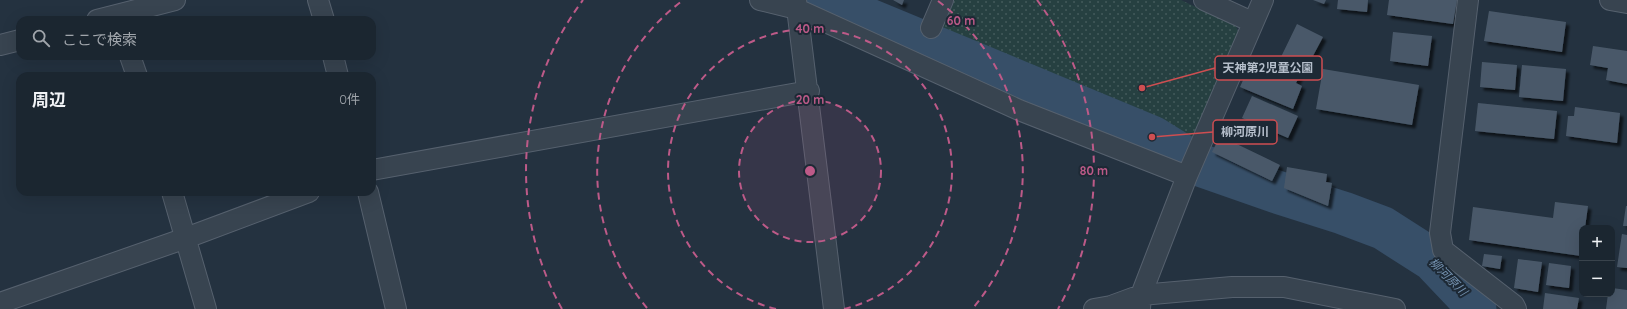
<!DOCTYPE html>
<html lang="ja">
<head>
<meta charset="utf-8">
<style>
  :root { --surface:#1b2630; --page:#242e38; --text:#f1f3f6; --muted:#a0a5ab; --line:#39434c }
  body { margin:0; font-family:Quicksand,"Noto Sans JP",sans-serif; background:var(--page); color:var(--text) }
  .controls { position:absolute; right:12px; bottom:12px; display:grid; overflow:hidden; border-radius:8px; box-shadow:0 4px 16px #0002 }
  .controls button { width:36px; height:36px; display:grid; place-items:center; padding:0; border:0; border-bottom:1px solid var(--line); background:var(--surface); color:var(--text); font:20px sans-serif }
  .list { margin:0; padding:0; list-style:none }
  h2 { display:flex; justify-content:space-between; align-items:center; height:52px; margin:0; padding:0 16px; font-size:17px }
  h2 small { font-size:13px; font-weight:400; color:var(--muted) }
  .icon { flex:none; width:22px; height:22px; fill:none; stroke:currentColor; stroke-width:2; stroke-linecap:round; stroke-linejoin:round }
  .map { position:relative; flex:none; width:1627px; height:309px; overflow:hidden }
  .search { position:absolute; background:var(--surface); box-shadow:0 4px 16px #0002; left:16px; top:16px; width:360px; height:44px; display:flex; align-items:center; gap:10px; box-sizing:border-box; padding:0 14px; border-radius:12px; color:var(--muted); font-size:15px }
  .panel { position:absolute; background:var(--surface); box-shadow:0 4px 16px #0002; left:16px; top:72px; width:360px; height:124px; border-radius:12px }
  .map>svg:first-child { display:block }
</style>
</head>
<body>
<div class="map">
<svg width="1627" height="309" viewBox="0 0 1627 309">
  <defs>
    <pattern id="green-dots" width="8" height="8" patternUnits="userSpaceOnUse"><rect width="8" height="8" fill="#264041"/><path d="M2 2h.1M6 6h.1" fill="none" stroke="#435a5b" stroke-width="1.8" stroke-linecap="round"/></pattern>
    <filter id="shadow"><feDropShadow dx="3.5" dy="3.5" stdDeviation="1" flood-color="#0009"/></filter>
  </defs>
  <rect width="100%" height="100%" fill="#243240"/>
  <path fill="url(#green-dots)" d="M954,0H1181L1236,26L1239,34L1193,142L941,33Z"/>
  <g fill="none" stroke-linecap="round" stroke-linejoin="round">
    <path stroke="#374f68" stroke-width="43" d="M821,0L1152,137L1194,163L1280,193L1343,213L1383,228L1433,260L1472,301L1475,309"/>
  </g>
  <path fill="#4a5969" filter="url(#shadow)" d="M893,0H904L902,5Z
    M1313,0H1326L1324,4Z
    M1338,0H1368L1367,12L1337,9Z
    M1389,0H1457L1453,24L1387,15Z
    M1489,11L1566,22L1562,52L1484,41Z
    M1297,24L1323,37L1306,69L1281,57Z
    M1393,32L1432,36L1428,66L1390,61Z
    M1593,46L1627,51V84L1606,80L1608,68L1590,65Z
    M1277,61L1302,71L1296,83L1302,86L1293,109L1240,87L1248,69L1270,78Z
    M1482,62L1517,65L1515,90L1480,87Z
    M1522,65L1566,69L1563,101L1519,97Z
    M1323,69L1419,85L1412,125L1316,109Z
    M1252,96L1298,116L1288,138L1242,118Z
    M1478,103L1557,111L1554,139L1475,131Z
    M1575,107L1620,113L1617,143L1566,136L1568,116H1574Z
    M1220,136L1280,165L1272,181L1212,152Z
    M1287,167L1327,174L1326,182L1332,183L1328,206L1284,188Z
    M1555,202L1588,206L1585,228H1582L1581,256L1469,240L1473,207L1553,218Z
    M1626,206H1627V226H1623Z
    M1622,234L1627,235V268L1617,267Z
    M1484,254L1502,256L1500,269L1482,266Z
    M1518,259L1542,262L1538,292L1514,288Z
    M1549,263L1571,266L1569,288L1546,285Z
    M1612,288L1627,290V309H1606L1608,294H1612Z
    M1545,293L1579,298L1577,309H1543Z"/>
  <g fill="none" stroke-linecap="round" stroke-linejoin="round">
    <defs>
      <path id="minor" d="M318,0L324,20
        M760,0L797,9L1019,110L1187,176
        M796,0L834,309
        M1204,0L1252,22
        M1468,0L1440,233L1443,250L1514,305L1516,309
        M1610,0L1627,3
        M97,20L175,0
        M931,28L943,0
        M0,45L20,40
        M130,56L137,76
        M333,56L338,76
        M372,170L809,91
        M172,192L206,309
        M368,192L396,309
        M0,303L186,238L309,192
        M1094,309L1111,306L1141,295L1232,287H1284L1395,309
        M1140,309L1141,295L1187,176L1263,0"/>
    </defs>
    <use href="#minor" stroke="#56616e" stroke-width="22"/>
    <use href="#minor" stroke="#384450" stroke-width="20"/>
  </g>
  <circle cx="810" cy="171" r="71" fill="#bd5a88" fill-opacity=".12"/>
  <g fill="none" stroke="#bd5a88" stroke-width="2" stroke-dasharray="7 5">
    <circle cx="810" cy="171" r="71"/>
    <path d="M776 309A142 142 0 1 1 844 309"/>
    <path d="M647 308A213 213 0 0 1 682 1M938 1A213 213 0 0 1 973 308"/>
    <path d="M562 309A284 284 0 0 1 583 0M1037 0A284 284 0 0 1 1058 309"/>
  </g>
  <g text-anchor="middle" stroke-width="4" stroke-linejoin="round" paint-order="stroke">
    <g font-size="12" font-style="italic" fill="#7491af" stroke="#1d2935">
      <text transform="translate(1448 277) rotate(45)" y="4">柳河原川</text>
    </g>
  </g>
  <circle cx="810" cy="171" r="6" fill="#bd5a88" stroke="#1d2935" stroke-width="2"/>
  <g font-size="12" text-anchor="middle" font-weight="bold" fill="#bd5a88" stroke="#1d2935" stroke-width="4" stroke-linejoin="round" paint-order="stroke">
    <text x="961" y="25">60 m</text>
    <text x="810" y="33">40 m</text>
    <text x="810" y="104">20 m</text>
    <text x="1094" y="175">80 m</text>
  </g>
  <path fill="none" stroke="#ce4e51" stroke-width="1.5" d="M1142 88L1215 68M1152 137L1213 132"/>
  <g fill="#ce4e51" stroke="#1d2935" stroke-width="1.5">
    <circle cx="1142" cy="88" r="4"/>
    <circle cx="1152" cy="137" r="4"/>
  </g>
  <g fill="#1d2935" stroke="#ce4e51" stroke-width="1.5">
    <rect x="1215" y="56" width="107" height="24" rx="4"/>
    <rect x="1213" y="120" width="64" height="24" rx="4"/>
  </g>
  <g font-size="12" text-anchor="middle" font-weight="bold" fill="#b5becb">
    <text x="1268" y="72">天神第2児童公園</text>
    <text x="1245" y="136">柳河原川</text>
  </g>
</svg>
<div class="controls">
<button>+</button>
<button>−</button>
</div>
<div class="search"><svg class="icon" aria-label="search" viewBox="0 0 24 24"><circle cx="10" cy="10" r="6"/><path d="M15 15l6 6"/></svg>ここで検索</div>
<section class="panel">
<h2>周辺<small>0件</small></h2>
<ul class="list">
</ul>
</section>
</div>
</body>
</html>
